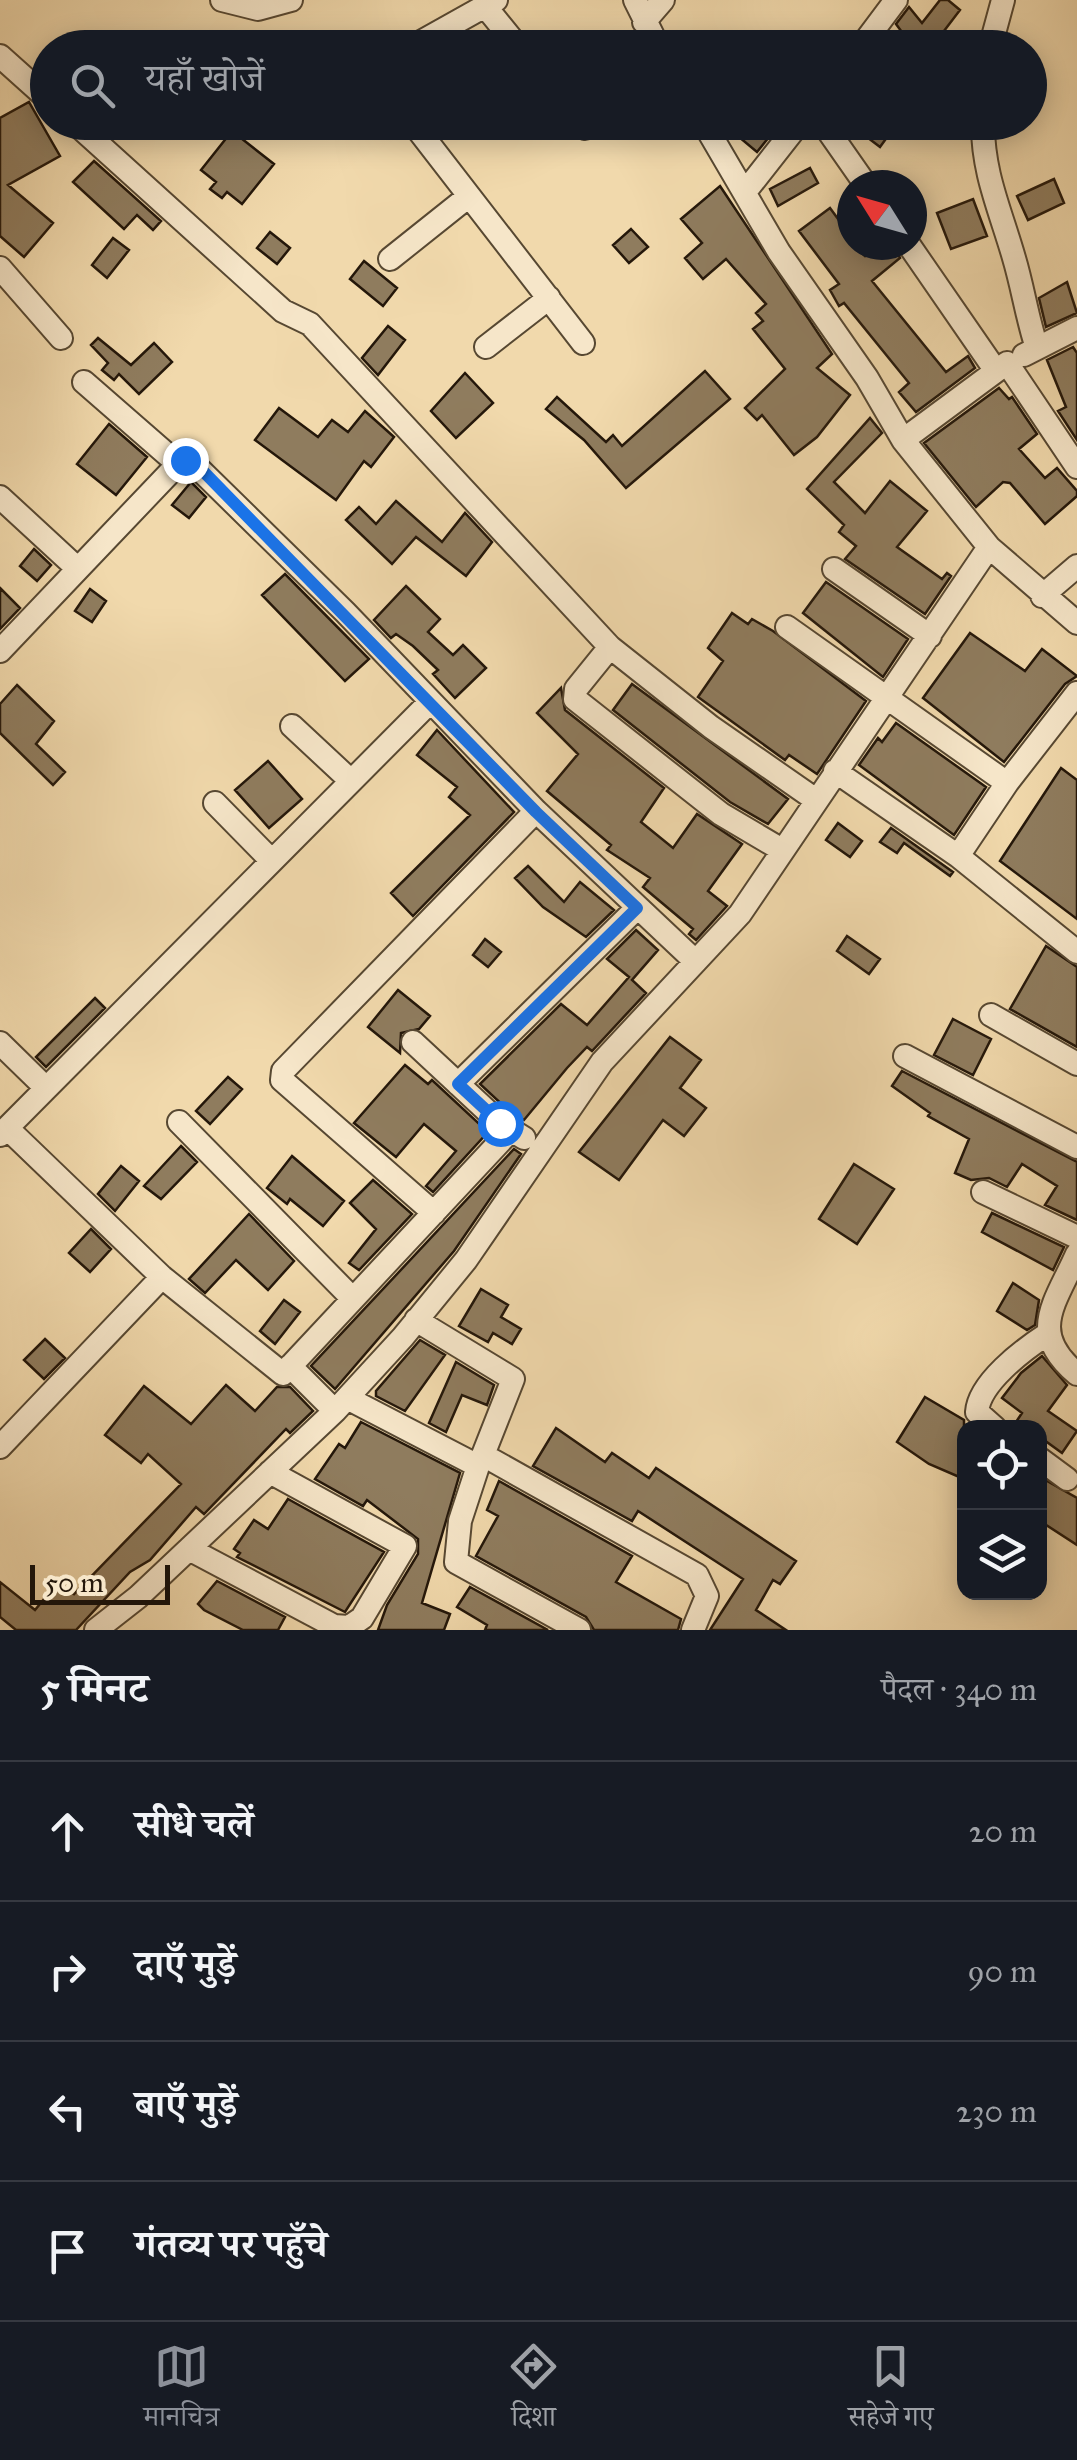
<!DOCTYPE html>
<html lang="hi">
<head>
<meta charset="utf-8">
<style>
  :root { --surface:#171b24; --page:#20242c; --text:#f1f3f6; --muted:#9ea1a6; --line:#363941; --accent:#8c9099 }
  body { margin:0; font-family:"IM FELL Great Primer","Noto Serif Devanagari",serif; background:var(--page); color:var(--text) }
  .controls { position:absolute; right:30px; bottom:30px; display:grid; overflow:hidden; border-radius:20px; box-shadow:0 5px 25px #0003 }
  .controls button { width:90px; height:90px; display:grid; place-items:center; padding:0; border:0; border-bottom:2px solid var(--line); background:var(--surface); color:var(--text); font:50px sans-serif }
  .compass { position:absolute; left:837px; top:170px; width:90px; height:90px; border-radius:50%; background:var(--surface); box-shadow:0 5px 25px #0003; rotate:307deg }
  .scale { position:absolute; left:30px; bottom:25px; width:140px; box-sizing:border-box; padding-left:10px; border:5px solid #24170a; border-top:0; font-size:28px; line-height:35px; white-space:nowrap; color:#24170a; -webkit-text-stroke:8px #f6e6c9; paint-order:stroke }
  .stop { position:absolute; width:30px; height:30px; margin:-22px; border:8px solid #1a73e8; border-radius:50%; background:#fff }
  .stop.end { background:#1a73e8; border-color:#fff; box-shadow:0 2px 10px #0008 }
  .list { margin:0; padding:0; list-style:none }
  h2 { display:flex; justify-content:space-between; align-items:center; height:130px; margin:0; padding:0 40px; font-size:42px }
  h2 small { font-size:32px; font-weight:400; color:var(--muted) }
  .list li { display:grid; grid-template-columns:65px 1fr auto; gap:30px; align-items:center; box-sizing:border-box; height:140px; padding:0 40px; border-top:2px solid var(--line) }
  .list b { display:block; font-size:38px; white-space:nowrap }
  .list em { font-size:32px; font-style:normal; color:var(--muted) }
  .icon { flex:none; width:55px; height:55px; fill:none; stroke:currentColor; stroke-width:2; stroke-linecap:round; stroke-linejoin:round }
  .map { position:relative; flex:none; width:1077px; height:1630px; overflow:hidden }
  .search { position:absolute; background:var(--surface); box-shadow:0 5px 25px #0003; left:30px; right:30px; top:30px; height:110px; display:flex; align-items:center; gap:25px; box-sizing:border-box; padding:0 35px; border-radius:55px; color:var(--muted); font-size:38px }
  .sheet { height:690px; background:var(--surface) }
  nav { display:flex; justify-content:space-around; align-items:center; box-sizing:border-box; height:140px; border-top:2px solid var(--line); background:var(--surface); font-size:28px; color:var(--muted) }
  nav a { display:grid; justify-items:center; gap:5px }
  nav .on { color:var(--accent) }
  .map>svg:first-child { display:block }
</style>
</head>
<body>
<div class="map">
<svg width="1077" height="1630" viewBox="0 0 1077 1630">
  <rect width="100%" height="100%" fill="#f1d9ac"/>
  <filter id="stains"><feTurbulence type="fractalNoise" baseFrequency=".002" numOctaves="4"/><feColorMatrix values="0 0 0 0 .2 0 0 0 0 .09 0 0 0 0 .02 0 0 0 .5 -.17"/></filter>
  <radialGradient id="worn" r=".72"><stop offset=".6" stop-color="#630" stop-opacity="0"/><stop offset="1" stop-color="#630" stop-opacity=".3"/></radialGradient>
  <path fill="#8f7c5e" stroke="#24170a" stroke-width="2.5" d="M940,0H948L960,10L931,48H900L907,39L896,24L909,7L922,23Z
    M29,102L60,156L8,185L53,223L24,257L0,236V118Z
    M721,122H781L757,152Z
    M847,122H898L880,147Z
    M232,131L274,164L242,204L227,192L222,198L210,189L216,182L201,170Z
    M94,161L161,221L153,230L137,215L124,229L73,182Z
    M810,168L818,183L778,206L770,189Z
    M1054,179L1064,203L1028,220L1017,196Z
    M720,186L832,354L817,368L850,395L817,437L794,455L762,415L757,420L745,408L785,369L753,329L763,321L756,313L766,304L726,259L703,279L685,258L702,243L681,219Z
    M973,199L987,236L951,249L937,213Z
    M830,208L852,238V245L865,256L878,245H894L900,258L872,281L946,372L968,356L975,368L916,412L899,392L909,383L844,303L839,306L830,290L839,284L799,231Z
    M631,229L648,247L629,263L613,245Z
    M270,232L290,248L277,264L257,248Z
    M113,238L129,250L107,278L92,265Z
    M364,261L397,288L383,306L350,279Z
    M1067,282L1077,313L1046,327L1039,298Z
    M388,326L405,340L378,375L362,358Z
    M98,338L131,365L154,343L172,362L139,394L119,374L114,380L102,370L108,363L91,345Z
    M1073,347L1077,353V440L1058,411L1066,407L1047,360Z
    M705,371L730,399L626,488L584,440L546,409L557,397L606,442L613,435L622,446Z
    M465,373L493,403L456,438L431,411Z
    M999,388L1009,399L1012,397L1037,434L1019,449L1045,478L1057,468L1077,491V496L1045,524L1010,483L1003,482L976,507L924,443Z
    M279,408L318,437L332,420L348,432L365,411L394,437L371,467L364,461L336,500L255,440Z
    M870,418L882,433L834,482L865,513L890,481L927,511L897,547L942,579L947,573L951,576L925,614L845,559L856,546L839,532L844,525L807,489Z
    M109,424L147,457L116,495L77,464Z
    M191,482L206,497L189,518L172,505Z
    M396,501L442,542L465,513L492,542L466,576L416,537L392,564L346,520L359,507L376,524Z
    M34,549L51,565L37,581L20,566Z
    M285,574L369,659L345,681L262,595Z
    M826,582L908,639L883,677L803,613Z
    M406,586L440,619L428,632L453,655L463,645L486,668L455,698L433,674L438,670L413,646L396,634L391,638L374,620Z
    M0,588L20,608L0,629Z
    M90,589L106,601L92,622L75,611Z
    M732,613L748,624L752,619L773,631L866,701L817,774L789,755L785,760L698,697L723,661L708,648Z
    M970,633L1025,671L1042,649L1077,676L1065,684L1004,762L923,698Z
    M632,684L788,799L768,824L730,802L613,710Z
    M17,685L54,721L36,744L65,772L53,785L0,733V704Z
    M561,688L565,710L664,788L641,822L673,848L697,814L742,844L708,891L727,906L696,940L689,934L693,929L643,887L650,878L607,850L611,845L547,791L578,754L537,713Z
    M896,723L986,787L954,835L859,765L878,738L882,742Z
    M437,730L514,812L413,916L391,893L470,815L449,797L457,787L417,755Z
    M268,761L302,799L269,828L235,790Z
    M1061,768L1077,780V919L1000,861Z
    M838,823L862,841L850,857L826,840Z
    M891,828L953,872L950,876L904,843L897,853L880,842Z
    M528,866L564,902L580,882L614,910L586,937L543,907L515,878Z
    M636,930L658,950L632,980L646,993L592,1051L587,1047L567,1068L524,1120L509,1111L480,1084L561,1004L587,1025L629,977L607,959Z
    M847,936L880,959L869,974L837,951Z
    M485,939L501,952L488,967L473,955Z
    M1046,946L1077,967V1047L1010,1009Z
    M398,990L430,1016L419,1029L401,1033L400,1053L368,1027Z
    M95,998L105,1008L46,1067L36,1057Z
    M953,1019L991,1039L973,1075L934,1055Z
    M670,1037L701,1060L680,1088L706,1108L684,1136L663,1120L619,1180L579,1152Z
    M405,1065L428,1084L432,1080L488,1132L433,1192L426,1186L456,1151L424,1124L396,1157L354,1123Z
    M902,1071L1077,1162V1220L1045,1205L1057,1186L1022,1164L1007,1187L989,1178L971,1180L955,1173L969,1139L928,1116L930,1113L892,1086Z
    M228,1077L242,1089L210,1124L196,1111Z
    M181,1146L197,1162L161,1199L144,1186Z
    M514,1149L521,1154L454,1251L335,1389L311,1366Z
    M292,1156L344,1201L323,1226L290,1199L287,1204L267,1188Z
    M854,1164L894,1189L857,1244L819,1219Z
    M121,1166L139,1181L115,1211L98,1194Z
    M373,1180L412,1214L359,1270L349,1263L376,1229L350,1203Z
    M992,1213L1064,1247L1053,1270L982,1232Z
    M249,1214L294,1261L268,1290L236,1260L205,1293L189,1279Z
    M91,1229L111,1249L90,1272L69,1253Z
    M1013,1283L1039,1300L1035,1325L1027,1330L997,1311Z
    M481,1289L508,1305L501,1317L521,1329L512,1344L493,1333L488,1342L459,1326Z
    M284,1300L300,1312L275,1344L260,1331Z
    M45,1339L65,1358L44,1379L24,1360Z
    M420,1340L445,1355L405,1411L376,1396V1391Z
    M1042,1356L1067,1385L1048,1411L1077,1431L1062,1453L1040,1437V1428H1012L1022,1413L1002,1398L1021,1373Z
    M456,1362L494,1385L487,1405L462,1395L446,1432L429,1423Z
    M226,1385L255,1411L277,1387H290L313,1411L290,1433L286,1429L204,1514L196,1507L150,1560L130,1572L76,1630H16L0,1617V1582L35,1610L58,1582L74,1594L181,1484L148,1454L141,1463L105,1435L144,1386L191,1424Z
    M925,1397L964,1420V1479L929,1464L897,1442Z
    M361,1422L460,1473L422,1603L450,1614L444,1630H378L387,1605L418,1554V1539L367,1500L363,1506L315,1479L339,1444L345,1448Z
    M556,1428L605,1462L612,1453L649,1478L656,1468L796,1561L780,1584L773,1580L756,1610L786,1630H710L743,1579L638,1511L632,1521L533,1466Z
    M1040,1477L1077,1498V1545L1040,1521Z
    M499,1481L632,1556L616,1582L681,1619L678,1630H594L586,1617L476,1556L498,1516L487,1510Z
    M288,1499L384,1552L345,1612L237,1557L240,1553L234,1549L254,1520L268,1529Z
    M217,1581L285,1617L278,1630H243L204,1610L198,1604Z
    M470,1587L548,1630H485L487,1625L457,1607Z"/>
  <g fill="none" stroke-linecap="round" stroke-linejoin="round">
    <defs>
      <path id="minor" d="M222,0L258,9L291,0
        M635,0L659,48
        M485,6L519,48
        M644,22L663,0
        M410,48L496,0
        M860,48L896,0
        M990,48L1003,0
        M0,56L48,99
        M74,122L283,311L310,324L610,647L711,727L816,800
        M412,122L583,343
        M580,122L585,128
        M703,122L779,252L867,378L903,440L989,547L1077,623
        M822,122L866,185
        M983,122C982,172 1001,212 1014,258C1023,288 1027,318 1037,348
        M745,192L800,122
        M909,245L996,371
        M390,259L469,196
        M0,268L61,338
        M486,347L549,298
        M1024,355L1077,328
        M84,382L178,464
        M903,440L1007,363L1077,467
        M0,497L78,569L178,464L191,461L345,612L536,811L695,961
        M834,569L930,636
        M1042,596L1077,566
        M787,627L1007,783L958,856L835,771
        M610,647L576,689L575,699L721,814L782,850
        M0,651L78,569
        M292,726L351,781
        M1007,783L1077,693
        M215,803L272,861
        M958,856L1077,952
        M991,1015L1077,1064
        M413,1042L500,1123L524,1138
        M0,1043L46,1088
        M905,1056L1077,1147
        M458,1084L637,908
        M179,1122L353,1299
        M7,1128L162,1277L283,1374L511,1130
        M0,1135L430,702
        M983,1192L1077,1237
        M434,1213L282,1080L283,1071L536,811
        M1077,1254C1055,1304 1027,1332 1077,1374
        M416,1320L513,1379L483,1455
        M290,1366L335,1411
        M347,1398L478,1466L460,1521L456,1562L579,1630
        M995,1428L977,1412C979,1383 1023,1350 1046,1335
        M0,1447L162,1277
        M1040,1459L1067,1479
        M478,1466L483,1455L697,1575L707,1596L693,1630
        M189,1549L334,1626L349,1627L362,1618L405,1546L270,1472
        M96,1630L138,1597L335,1411L403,1337L466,1260L602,1062L740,914L989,547"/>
    </defs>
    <use href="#minor" stroke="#574832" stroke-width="26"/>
    <use href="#minor" stroke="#f6e6c9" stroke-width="22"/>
  </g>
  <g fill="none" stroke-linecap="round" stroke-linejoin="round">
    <path stroke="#1a73e8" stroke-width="12" d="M185,460L200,468L536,812L637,908L458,1084L500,1123"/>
  </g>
  <rect width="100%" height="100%" filter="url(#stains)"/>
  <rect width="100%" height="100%" fill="url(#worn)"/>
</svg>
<div class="controls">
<button><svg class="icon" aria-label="locate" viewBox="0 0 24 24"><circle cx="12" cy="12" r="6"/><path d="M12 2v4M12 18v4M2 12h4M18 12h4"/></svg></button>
<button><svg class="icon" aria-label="layers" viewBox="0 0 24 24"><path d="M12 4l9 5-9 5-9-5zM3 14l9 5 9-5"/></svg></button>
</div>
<svg class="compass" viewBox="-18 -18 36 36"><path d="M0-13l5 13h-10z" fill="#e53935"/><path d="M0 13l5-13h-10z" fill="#9ea1a6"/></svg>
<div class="scale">50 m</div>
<div class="stop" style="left:500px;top:1123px"></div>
<div class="stop end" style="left:185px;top:460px"></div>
<div class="search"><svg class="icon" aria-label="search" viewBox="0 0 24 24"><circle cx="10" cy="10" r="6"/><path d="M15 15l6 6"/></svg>यहाँ खोजें</div>
</div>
<section class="sheet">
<h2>5 मिनट<small>पैदल · 340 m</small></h2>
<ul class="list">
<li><svg class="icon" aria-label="ahead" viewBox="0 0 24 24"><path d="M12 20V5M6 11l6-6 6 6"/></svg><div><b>सीधे चलें</b></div><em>20 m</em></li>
<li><svg class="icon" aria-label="right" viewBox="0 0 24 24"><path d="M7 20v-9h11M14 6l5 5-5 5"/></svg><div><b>दाएँ मुड़ें</b></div><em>90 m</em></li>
<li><svg class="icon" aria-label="left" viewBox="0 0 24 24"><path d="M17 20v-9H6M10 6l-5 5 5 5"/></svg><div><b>बाएँ मुड़ें</b></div><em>230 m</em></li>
<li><svg class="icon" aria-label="arrive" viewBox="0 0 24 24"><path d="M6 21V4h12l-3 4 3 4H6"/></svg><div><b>गंतव्य पर पहुँचे</b></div></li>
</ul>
</section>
<nav>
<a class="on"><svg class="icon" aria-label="map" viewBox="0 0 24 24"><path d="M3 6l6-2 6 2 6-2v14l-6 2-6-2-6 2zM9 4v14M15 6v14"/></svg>मानचित्र</a>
<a><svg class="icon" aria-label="directions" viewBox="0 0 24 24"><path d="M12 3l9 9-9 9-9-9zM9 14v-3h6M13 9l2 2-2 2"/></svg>दिशा</a>
<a><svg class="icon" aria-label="saved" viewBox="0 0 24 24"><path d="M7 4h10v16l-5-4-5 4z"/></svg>सहेजे गए</a>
</nav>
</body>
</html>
